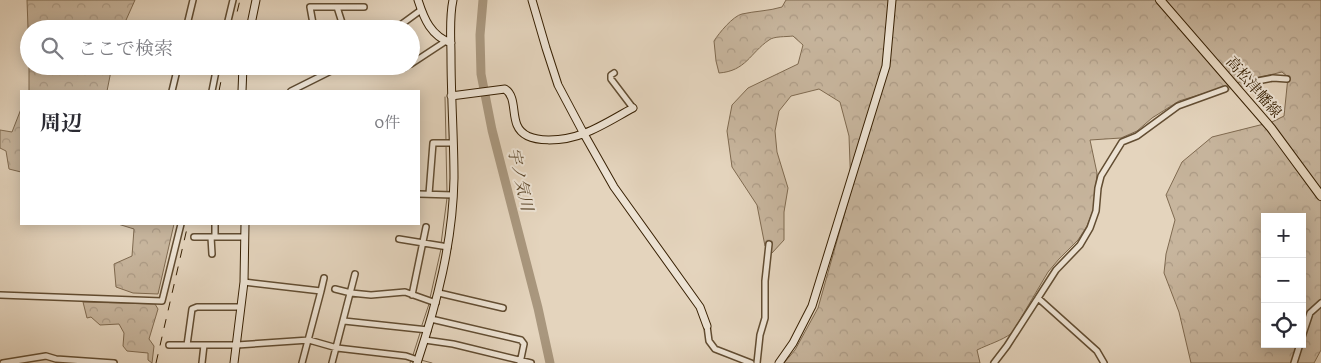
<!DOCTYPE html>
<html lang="ja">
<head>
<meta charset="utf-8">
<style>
  :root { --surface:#fff; --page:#f2f2f3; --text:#2b2b33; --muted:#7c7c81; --line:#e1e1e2 }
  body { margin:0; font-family:Vollkorn,"Noto Serif JP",serif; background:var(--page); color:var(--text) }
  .controls { position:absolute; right:15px; bottom:15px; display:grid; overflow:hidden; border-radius:0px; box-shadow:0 2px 12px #0003 }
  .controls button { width:45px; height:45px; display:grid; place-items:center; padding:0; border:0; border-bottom:1px solid var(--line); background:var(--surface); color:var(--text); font:25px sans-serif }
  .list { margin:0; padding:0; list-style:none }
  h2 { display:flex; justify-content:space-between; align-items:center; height:65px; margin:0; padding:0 20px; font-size:21px }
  h2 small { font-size:16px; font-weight:400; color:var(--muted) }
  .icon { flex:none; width:28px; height:28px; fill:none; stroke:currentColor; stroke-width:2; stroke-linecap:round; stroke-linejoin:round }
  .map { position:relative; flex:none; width:1321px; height:363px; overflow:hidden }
  .search { position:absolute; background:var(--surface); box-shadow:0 2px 12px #0003; left:20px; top:20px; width:400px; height:55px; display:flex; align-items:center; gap:12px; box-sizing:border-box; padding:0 18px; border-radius:28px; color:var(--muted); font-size:19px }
  .panel { position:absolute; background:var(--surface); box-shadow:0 2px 12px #0003; left:20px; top:90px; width:400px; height:135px; border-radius:0px }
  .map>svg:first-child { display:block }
</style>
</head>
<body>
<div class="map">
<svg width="1321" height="363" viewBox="0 0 1321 363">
  <defs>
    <pattern id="forest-crowns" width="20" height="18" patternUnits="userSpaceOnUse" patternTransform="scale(1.25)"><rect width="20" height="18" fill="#c7b59d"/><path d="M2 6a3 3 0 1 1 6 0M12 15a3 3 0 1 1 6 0" fill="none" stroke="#ac9b86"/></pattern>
  </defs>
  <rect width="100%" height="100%" fill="#e4d4bd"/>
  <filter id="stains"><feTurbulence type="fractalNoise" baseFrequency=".004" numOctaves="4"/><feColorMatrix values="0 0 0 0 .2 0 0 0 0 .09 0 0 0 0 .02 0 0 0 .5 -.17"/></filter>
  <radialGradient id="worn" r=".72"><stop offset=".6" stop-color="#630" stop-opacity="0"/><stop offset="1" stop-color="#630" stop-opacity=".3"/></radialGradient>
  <path fill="url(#forest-crowns)" stroke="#7f6a50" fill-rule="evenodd" d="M27,0H135L122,29H29V56Z
    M786,0H1321V350L1314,363H1191L1179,312L1164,273L1166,254L1175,220L1166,195L1182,162L1212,137L1272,122L1284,116L1288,77L1282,72L1244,81L1179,101L1152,118L1137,131L1121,138L1090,140L1097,173L1094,208L1087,226L1078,240L1059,259L1048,272L1012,333C1001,341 989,344 977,350L980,363H784L795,350L818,308L851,191L849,136L840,102L819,89L791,96L779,111L775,131L777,152L788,188L784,212V240L772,253L765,246L757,205L732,167L727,131L732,105L748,88L798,64L803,45L793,36C786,37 774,36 769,40C750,53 746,71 719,73L716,61L714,41C719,33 733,16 742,14C755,11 769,11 782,7ZM1265,217H1302V344H1265Z
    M29,66H112L107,91H29Z
    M21,109V172L9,169L6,151L0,148V130L12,132Z
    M118,224H174L158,294L133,293L116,287L114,264L132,256L134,229Z
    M83,302L155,304L158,309L149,339L154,346L152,363L148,360V353L127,351L123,346L124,333L119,324L100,325L91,317L87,318Z"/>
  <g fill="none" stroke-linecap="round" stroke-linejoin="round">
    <path stroke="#7b674d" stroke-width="1" d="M445,97L446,141
      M446,145L447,193
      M441,244L447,198
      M430,298L441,249
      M422,325L429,304
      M413,355L421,330
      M421,360L432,363
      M410,363L411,360"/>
    <path stroke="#a9977e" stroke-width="9" d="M483,0L480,35L481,74L492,130L538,308L550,363"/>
    <path stroke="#c1b098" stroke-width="5" stroke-dasharray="5 2.5" stroke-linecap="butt" d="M1225,89L1247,83"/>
    <defs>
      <path id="street" d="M337,7L344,29
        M186,29L193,0
        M226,29L233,0
        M314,29L310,7H364
        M395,29L421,10
        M411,64L446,41
        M397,66L404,68L407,66
        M614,73L611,75V79L633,108
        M1247,83L1273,78L1287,79
        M172,91L178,66
        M212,91L217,66
        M291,91L341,66
        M419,194L453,195
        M429,194L433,143H453
        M194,237H245
        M211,237L212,254
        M215,237V224
        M399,239L448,247
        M244,282L321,291L302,363
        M335,289L351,293L371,295L405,292L436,303
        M321,291L324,278
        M439,293L503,308
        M0,295L162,301L181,224
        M412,295L426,227
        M1038,298L1097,351L1104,363
        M431,319L521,340L524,344L520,363
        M344,321L428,330
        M707,326L709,341L715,349L751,363
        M1302,337L1310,313L1321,303
        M425,340L453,344L531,363
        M169,345H237L309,340L337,348L406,356L418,360
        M187,345L192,309L197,307H241
        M3,363L46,356L56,359L114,363
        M202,363L204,345
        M332,363L355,274
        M757,363L760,335L765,318V281L769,244
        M994,363L1007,346L1056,270L1080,245L1090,228L1096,211L1098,188L1101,176L1122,142L1137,136L1178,106L1225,89
        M1294,363L1300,344"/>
      <path id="secondary" d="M418,0C424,19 431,36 451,43
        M532,0L546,48L558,85L584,134L614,187L700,307L707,326
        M250,29L256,0
        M242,91L243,66
        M451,96L505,89C516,96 512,113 517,125C526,147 568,140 585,133C601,127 618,116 633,108
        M234,363L244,282L245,224
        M417,363C437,303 453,242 454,178C454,138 451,97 451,57C451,38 449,18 453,0
        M779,363L793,343L812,306L886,66L892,0"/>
      <path id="primary" d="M1160,0L1271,128L1321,196"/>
    </defs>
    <use href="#street" stroke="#624d32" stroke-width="8"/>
    <use href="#secondary" stroke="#372003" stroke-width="9"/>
    <use href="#primary" stroke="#372003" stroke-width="10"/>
    <use href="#street" stroke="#ede3d4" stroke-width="5"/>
    <use href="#secondary" stroke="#ede3d4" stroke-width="7"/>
    <use href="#primary" stroke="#e4d4bd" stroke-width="8"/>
    <path stroke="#372003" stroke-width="1" stroke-dasharray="9 9" stroke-linecap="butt" d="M233,29L240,0
      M219,91L224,66
      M156,363L188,224"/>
  </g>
  <g text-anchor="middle" stroke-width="4" stroke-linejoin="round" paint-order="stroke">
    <g font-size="15" fill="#372003" stroke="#ede3d4">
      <text transform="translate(1254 87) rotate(49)" y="5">高松津幡線</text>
    </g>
    <g font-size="16" font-style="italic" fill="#5f4a2e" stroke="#ede3d4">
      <text transform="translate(521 179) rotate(77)" y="6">宇ノ気川</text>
    </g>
  </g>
  <rect width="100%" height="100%" filter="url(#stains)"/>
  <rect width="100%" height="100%" fill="url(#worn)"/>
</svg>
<div class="controls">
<button>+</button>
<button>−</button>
<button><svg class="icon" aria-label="locate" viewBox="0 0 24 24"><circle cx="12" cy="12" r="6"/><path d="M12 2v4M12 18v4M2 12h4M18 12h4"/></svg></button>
</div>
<div class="search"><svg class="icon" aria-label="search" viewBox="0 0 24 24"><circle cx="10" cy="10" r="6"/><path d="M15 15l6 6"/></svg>ここで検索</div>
<section class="panel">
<h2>周辺<small>0件</small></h2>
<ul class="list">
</ul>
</section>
</div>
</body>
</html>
